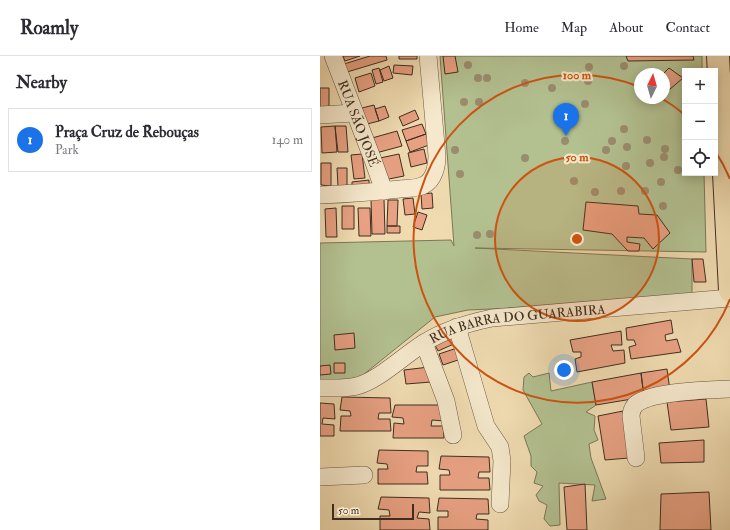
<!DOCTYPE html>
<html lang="en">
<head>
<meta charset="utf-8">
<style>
  :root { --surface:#fff; --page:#f7f7f7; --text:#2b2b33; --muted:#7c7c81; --line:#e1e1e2; --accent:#1a73e8 }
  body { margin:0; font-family:"IM FELL Double Pica",serif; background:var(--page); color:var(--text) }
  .controls { position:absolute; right:12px; top:12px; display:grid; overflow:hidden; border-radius:0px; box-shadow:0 2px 10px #0003 }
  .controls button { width:36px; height:36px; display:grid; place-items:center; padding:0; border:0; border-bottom:1px solid var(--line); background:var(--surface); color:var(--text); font:20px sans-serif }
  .compass { position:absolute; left:314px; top:12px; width:36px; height:36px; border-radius:50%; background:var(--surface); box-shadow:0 2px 10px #0003; rotate:5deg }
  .scale { position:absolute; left:12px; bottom:10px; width:82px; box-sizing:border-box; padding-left:4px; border:2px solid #3f2e20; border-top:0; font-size:11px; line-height:14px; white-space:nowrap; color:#3f2e20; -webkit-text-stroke:3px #f5e8cc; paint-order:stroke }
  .you { position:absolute; left:244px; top:314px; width:14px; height:14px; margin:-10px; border:3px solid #fff; border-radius:50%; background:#1a73e8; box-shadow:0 0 0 6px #1a73e833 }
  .badge { display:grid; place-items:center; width:26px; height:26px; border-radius:50%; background:var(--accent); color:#fff; font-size:13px; font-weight:700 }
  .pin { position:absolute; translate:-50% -33px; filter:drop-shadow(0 1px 2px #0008) }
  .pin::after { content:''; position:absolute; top:21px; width:14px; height:12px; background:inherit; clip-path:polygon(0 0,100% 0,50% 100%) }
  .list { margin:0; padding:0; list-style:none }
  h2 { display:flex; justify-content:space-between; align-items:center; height:52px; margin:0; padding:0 16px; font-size:17px }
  h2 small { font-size:13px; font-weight:400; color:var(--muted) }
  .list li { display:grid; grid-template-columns:26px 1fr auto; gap:12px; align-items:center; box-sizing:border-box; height:64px; margin:0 8px 8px; padding:0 8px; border:1px solid var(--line); border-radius:0px }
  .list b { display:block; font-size:15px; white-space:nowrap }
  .list p { margin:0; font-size:13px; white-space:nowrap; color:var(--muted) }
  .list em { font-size:13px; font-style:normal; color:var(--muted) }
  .icon { flex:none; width:22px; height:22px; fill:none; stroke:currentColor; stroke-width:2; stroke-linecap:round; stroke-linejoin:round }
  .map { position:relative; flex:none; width:410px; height:474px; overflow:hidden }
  header { display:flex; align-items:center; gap:24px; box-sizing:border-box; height:56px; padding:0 20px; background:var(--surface); border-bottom:1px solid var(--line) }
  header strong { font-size:19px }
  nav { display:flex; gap:22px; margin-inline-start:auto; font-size:14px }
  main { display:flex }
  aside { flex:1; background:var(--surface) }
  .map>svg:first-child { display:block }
</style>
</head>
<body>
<header>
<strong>Roamly</strong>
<nav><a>Home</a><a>Map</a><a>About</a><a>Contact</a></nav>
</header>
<main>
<aside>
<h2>Nearby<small></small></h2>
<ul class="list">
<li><span class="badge">1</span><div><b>Praça Cruz de Rebouças</b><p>Park</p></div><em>140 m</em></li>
</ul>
</aside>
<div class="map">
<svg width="410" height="474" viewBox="0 0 410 474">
  <rect width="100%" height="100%" fill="#f0dbb1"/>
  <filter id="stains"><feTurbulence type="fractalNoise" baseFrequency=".005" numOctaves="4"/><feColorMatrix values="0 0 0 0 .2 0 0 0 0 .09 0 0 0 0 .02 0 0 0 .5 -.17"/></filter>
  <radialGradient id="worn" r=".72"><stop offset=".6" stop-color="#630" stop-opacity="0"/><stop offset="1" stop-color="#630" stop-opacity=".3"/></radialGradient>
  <path fill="#b3c191" stroke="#797858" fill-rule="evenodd" d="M120,0H382V15H365V117H384L386,196L155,192L372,203V244L148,254L115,261L38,323L0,325V187L131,184L134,190ZM320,18H344V42H320Z
    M209,317L213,321L229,317L231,335L272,326L276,349L266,356L275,360L274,374L278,384L269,388L271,402L286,443L272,445L275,429L239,427L240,469L230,470L224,463L227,449L219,445L216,439L223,430L214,427L217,416L211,410V400L204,380L222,368L203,334L204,321Z"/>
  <path fill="#e8a183" stroke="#3f2e20" d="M23,0H40L25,5Z
    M50,0H66L67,4L27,16L24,8Z
    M79,0H97V3H79Z
    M123,0H135L138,16L125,18Z
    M306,0H373L374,4L308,5Z
    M74,9L93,10L92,19L73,17Z
    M69,10L73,22L64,25L60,14Z
    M59,12L63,26L56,28L52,14Z
    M349,12L363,22L349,34L344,28L343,18Z
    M51,17L55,30L39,36L35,22Z
    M0,32H9V52H0Z
    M54,49L59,65L47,68L42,52Z
    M65,50L69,61L59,65L55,53Z
    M95,54L99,63L83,70L79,61Z
    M102,68L106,78L86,85L82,74Z
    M15,70H26L28,96H18Z
    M15,70L17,96L2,97L1,71Z
    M77,75L82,90L56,97L52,82Z
    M106,78L109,89L90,96L86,85Z
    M104,93L107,107L91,111L88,97Z
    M42,98L45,122L34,123L31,99Z
    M79,98L84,120L64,124L60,102Z
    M1,107H11V130L1,129Z
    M17,112H27V131H18Z
    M49,124V132L32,133V126Z
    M112,137L113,152L102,153L101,138Z
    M93,142L95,158L85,159L83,143Z
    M51,143H64L65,178H52Z
    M68,144H78L77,170H67Z
    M266,146L318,150L319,158L337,159L350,177L333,193L324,182L307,181V186L320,188L319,195H308L292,178L263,174Z
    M22,150H34V173H22Z
    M16,152L17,181H6L5,153Z
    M38,152H50L51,180H39Z
    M98,156L107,159L102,174L93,171Z
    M67,170H80V177H67Z
    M372,203H383L386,226H374Z
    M351,264L353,277L345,279L346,285L357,283L361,296L311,303L309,291L316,289L314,284H307L306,272Z
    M301,275L302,289H291L293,295L304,294L305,307L257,316L255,303L261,301V296H253L250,284Z
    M34,277L35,292L15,294L14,279Z
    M133,281L136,287L118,295L115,289Z
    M137,292L141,303L123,309L119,298Z
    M14,307H25V317H14Z
    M10,309L11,318L0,319V310Z
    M109,311L111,326L86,328L84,314Z
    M347,313L350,335L324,341L321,317Z
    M321,317L324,341L276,349L272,326Z
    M22,341L70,342L71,357H59L58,363H70L71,375H20L21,360H31L30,355L20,354Z
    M386,343L389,371L351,374L347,346Z
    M0,347L14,348L15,363L3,362L2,368L14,369V380H0Z
    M75,349H123L124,365L112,364L111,370H123L124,382H73L74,367L84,368L83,362L72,361Z
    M303,355L309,402L285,404L278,360Z
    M384,384V406L341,407L339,387Z
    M59,394L108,395V410H97L96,416H107L108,428H58V413H68L67,408L57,407Z
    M121,400L169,401L170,416H159L158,422H169L170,434H120V419H130L129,414L119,413Z
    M265,428L267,474H247L244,431Z
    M389,436L391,474H340L341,438Z
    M61,441L109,442L110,457L99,456L97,462L109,463L110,474H60V460H70L69,454L58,453Z
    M119,442L168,443L169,458H157L156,463L168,464V474H118V461H128V455H117Z"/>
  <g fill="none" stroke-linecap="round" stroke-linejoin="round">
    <defs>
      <g id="minor">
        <path id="s1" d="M13,0L53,104L64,135"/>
        <path d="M0,59L34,57"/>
        <path d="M0,139C27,138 53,136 80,133C87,132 97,133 104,129C114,124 117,110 117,100L108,0"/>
        <path d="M137,271L166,370L180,391L182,405L180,448"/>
        <path d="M104,287L126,345L133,379"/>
        <path id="s2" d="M0,332C11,332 26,333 37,330C59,324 83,300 104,287C124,274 148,267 172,262L410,242"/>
        <path d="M316,402L311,360C311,356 312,353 315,349C330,335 389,334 410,333"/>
        <path d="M0,421L44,419"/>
      </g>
      <path id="highway" d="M398,0L410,235"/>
    </defs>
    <use href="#minor" stroke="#6b5944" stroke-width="18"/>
    <use href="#highway" stroke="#3f2e20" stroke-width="24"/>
    <use href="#minor" stroke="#f5e8cc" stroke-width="17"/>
    <use href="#highway" stroke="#f0dbb1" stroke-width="22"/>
  </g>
  <g fill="#9b8c6e">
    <circle cx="148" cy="9" r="4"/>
    <circle cx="304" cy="10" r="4"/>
    <circle cx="269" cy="11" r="4"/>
    <circle cx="158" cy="22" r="4"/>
    <circle cx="167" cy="22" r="4"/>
    <circle cx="268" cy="25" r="4"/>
    <circle cx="205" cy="27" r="4"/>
    <circle cx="232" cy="32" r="4"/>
    <circle cx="144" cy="46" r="4"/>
    <circle cx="159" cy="46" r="4"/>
    <circle cx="265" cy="48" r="4"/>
    <circle cx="246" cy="64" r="4"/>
    <circle cx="304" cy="73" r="4"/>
    <circle cx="327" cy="84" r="4"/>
    <circle cx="245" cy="85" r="4"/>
    <circle cx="292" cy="85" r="4"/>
    <circle cx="307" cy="91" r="4"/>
    <circle cx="345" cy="93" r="4"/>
    <circle cx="135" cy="94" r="4"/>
    <circle cx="286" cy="94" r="4"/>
    <circle cx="344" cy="101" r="4"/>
    <circle cx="205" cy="102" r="4"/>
    <circle cx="330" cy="107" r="4"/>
    <circle cx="306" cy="110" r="4"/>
    <circle cx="358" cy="114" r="4"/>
    <circle cx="140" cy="118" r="4"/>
    <circle cx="254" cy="125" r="4"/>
    <circle cx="341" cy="126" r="4"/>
    <circle cx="301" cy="135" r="4"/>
    <circle cx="325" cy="135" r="4"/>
    <circle cx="275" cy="136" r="4"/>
    <circle cx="343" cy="150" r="4"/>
    <circle cx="170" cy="178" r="4"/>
    <circle cx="157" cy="179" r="4"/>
  </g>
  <circle cx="257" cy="183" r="82" fill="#cf530f" fill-opacity=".12"/>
  <g fill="none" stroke="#cf530f" stroke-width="2">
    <circle cx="257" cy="183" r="82"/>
    <path d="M410 243A164 164 0 1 1 320 31M341 42A164 164 0 0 1 365 59M395 95A164 164 0 0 1 410 123"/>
  </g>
  <g text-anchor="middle" stroke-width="4" stroke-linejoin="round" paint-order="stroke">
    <g font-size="13" fill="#3f2e20" stroke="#f5e8cc">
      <text dy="5" stroke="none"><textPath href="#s1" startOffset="72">RUA SÃO JOSÉ</textPath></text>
      <text dy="5" stroke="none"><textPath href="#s2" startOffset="214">RUA BARRA DO GUARABIRA</textPath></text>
    </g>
  </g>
  <circle cx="257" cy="183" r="6" fill="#cf530f" stroke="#f5e8cc" stroke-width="2"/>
  <g font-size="12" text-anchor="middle" font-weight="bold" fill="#cf530f" stroke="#f5e8cc" stroke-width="4" stroke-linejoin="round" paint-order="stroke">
    <text x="257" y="23">100 m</text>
    <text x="257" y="105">50 m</text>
  </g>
  <rect width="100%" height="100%" filter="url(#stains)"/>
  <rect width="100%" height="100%" fill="url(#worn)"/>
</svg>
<div class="controls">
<button>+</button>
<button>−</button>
<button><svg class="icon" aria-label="locate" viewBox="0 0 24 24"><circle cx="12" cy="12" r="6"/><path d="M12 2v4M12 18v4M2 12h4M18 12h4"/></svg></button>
</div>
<svg class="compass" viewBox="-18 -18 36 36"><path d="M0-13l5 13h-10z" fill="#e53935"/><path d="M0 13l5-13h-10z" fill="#7c7c81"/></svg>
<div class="scale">50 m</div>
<div class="you"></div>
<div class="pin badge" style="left:246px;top:80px">1</div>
</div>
</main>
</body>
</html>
